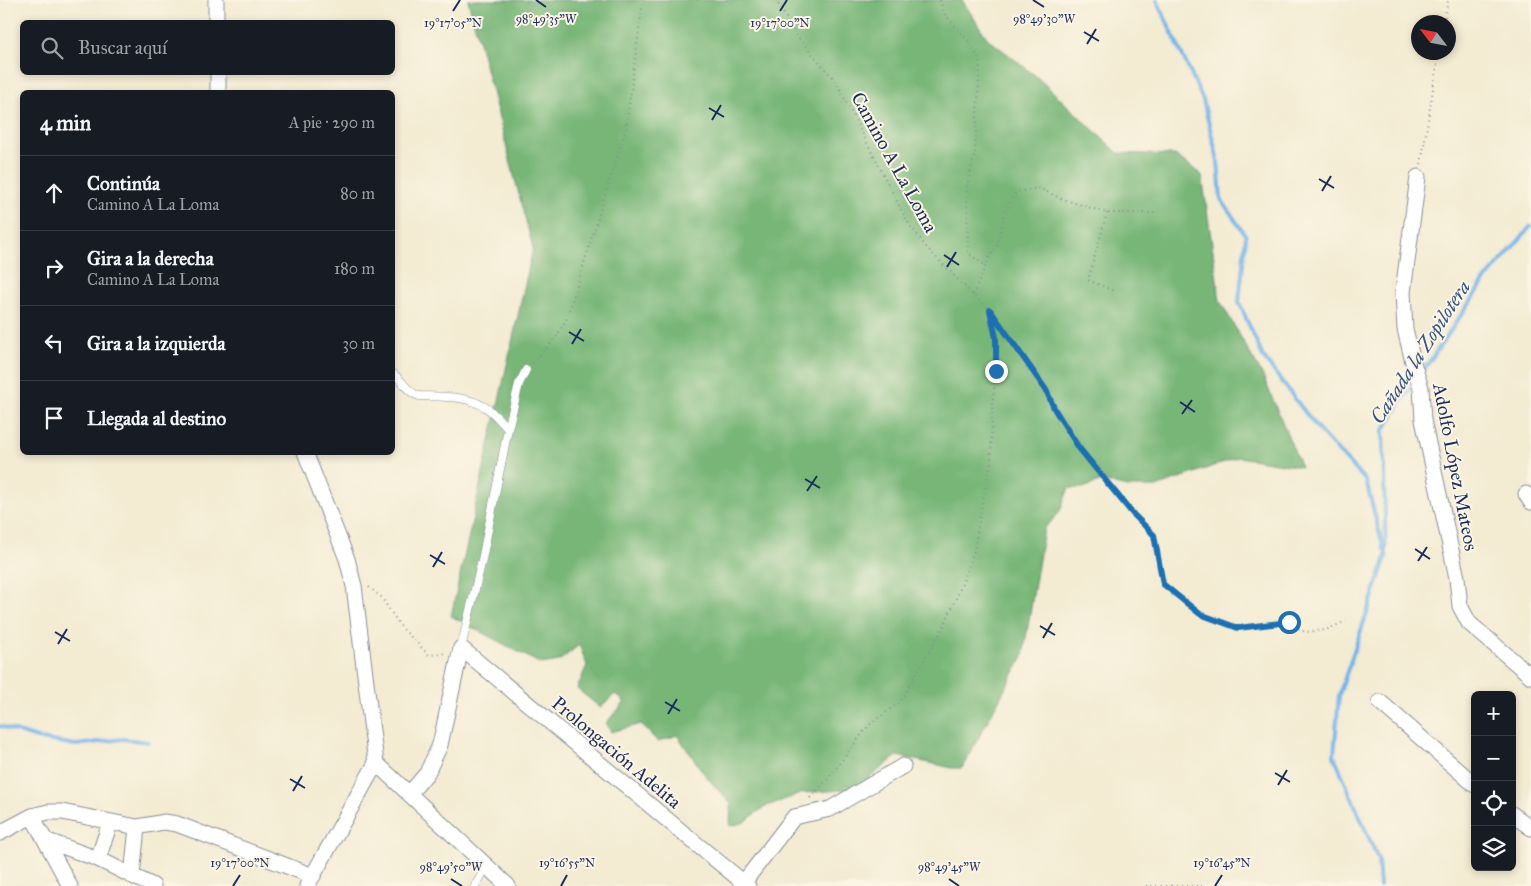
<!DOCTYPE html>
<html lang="es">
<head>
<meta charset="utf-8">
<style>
  :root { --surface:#171b24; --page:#242831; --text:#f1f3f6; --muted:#9ea1a6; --line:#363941 }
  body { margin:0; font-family:"IM FELL Great Primer",serif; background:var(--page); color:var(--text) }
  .controls { position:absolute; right:15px; bottom:15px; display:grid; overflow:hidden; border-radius:8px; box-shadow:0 2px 8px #0003 }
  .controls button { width:45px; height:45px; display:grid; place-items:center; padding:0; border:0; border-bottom:1px solid var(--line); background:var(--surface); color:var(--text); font:25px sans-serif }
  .compass { position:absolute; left:1411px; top:15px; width:45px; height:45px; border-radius:50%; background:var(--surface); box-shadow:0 2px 8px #0003; rotate:302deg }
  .stop { position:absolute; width:15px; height:15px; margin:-11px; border:4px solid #1f6fb2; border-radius:50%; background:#fff }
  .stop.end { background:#1f6fb2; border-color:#fff; box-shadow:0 1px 5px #0008 }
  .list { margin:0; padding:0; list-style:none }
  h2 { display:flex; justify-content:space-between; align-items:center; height:65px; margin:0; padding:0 20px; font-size:21px }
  h2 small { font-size:16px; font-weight:400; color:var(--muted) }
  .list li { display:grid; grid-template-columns:32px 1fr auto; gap:15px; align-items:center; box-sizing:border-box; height:75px; padding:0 20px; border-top:1px solid var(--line) }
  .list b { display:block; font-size:19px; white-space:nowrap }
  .list p { margin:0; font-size:16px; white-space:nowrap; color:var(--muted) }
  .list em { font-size:16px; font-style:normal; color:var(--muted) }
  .icon { flex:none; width:28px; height:28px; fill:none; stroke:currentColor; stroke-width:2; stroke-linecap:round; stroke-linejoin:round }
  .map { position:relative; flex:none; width:1531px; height:886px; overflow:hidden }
  .search { position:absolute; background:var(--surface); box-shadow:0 2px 8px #0003; left:20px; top:20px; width:375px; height:55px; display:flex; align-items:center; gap:12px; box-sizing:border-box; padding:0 18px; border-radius:8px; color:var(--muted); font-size:19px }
  .panel { position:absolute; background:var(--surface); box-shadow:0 2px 8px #0003; left:20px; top:90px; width:375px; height:365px; border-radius:8px }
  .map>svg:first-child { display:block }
</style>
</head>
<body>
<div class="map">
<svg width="1531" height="886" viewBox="0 0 1531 886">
  <rect width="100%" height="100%" fill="#fcf5e5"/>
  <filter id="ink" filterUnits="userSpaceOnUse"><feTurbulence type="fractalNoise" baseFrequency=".02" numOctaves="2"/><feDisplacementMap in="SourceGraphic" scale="10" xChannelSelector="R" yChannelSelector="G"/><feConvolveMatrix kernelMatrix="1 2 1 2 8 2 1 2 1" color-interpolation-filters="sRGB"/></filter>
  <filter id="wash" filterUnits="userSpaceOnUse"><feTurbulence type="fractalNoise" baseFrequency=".0096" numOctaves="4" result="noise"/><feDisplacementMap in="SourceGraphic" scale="20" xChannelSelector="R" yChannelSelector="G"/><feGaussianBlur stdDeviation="1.12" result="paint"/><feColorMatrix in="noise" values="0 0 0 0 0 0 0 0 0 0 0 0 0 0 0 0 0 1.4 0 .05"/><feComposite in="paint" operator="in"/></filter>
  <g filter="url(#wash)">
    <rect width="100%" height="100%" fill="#f3ebd2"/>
    <path fill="#77b677" stroke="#49726a" d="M468,0H962L987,38L1036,76L1118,153L1175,155L1202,175L1220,301L1263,376L1301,467L1238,457L1156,487H1127L1102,481L1083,488H1069L1059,513L1044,529L1023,656L962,768H952L897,756L855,789L803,793L764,807L743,823L730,826L731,804L705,775L677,735L658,742L641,724L611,732L606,723L625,702L615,694L601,708L577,689L587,665L579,645L559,661L541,664L451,616L533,248Z"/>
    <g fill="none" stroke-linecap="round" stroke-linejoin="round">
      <path stroke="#75b4e8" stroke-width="4" d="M1157,0L1203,100L1218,161L1221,199L1246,236L1239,302L1263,357L1321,433L1366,481L1384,550
        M1421,374L1485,280L1531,226
        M0,726L40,739L76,745L123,739L148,742
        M1380,886L1378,859L1334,756L1339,695L1386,557L1383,431L1415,382"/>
    </g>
  </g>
  <g filter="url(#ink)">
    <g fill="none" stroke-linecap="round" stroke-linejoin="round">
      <defs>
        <path id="service" d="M392,373C403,380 406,392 419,396C440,397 466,395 485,407C494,412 500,421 508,429
          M461,648L482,560L508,429L519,384L526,370
          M475,886L487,866"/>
        <path id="minor" d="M216,0V22
          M218,72V92
          M1418,177L1403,292L1405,329L1414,366L1421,388L1423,420L1457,578L1460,606L1469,623L1531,676
          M305,452L347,559L354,586L376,763L307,886
          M1526,494L1531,502
          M1380,702L1475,785
          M376,763L508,886
          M410,793L427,773L440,745L461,648L700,847L748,886
          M1512,814L1531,828
          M32,816L70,886
          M0,833L32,816L48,812H62L137,827L164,822L177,824L313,876
          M45,840L98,859L153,886
          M98,859L110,823
          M132,876L137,827
          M741,886L794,817L830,809L903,766"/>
      </defs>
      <use href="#service" stroke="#878d98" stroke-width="9"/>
      <use href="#minor" stroke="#878d98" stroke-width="17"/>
      <path stroke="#878d98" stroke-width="2" stroke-dasharray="1 4" stroke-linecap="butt" d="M776,0L796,35L835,80L907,221L927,248L973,295L990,310L1046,390L1055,411L1079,448L1133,514L1154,535L1163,584L1200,614L1238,628L1289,623L1305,632L1326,630L1346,621
        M940,0L943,12L968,41L980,60L975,152L967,186L968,253L986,266
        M1444,22L1448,0
        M1421,164L1439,52
        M1107,213L1088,280L1114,291
        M973,295L990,256L997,246L1004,214L1016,192L1039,188L1062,199L1107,213H1156
        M533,363L557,336L567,318L626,128L643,0
        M369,587L381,597L401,627L429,655L447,653
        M810,798L827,780L868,726L900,702L945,624L961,587L974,551L982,504L991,464L992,409L996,371V338L991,312
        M1146,886H1208"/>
      <use href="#service" stroke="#fff" stroke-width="8"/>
      <use href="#minor" stroke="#fff" stroke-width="15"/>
    </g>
  </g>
  <g fill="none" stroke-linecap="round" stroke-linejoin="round" filter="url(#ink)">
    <path stroke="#1f6fb2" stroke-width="6" d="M996,371V338L990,310L1046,390L1055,410L1079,448L1133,514L1154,535L1163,584L1200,614L1238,628L1289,622"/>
  </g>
  <path fill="none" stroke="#1b2f5e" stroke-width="2" d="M536,0L546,7M1033,0L1044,7M453,11L460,0M780,11L787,0M1084,32L1099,41M1087,44L1096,29M709,108L724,117M712,120L721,105M1319,179L1334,188M1322,191L1331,176M944,255L959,265M947,267L956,252M569,332L584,341M572,344L581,329M1180,402L1195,412M1182,414L1192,400M805,479L820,488M807,491L817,476M1415,549L1430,559M430,555L445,564M1418,561L1427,547M433,567L442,552M1040,626L1055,635M55,632L70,641M1043,638L1052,623M58,644L67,629M665,702L680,711M668,714L677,699M1275,773L1290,782M290,779L305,788M1278,785L1287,770M293,791L302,776M451,879L462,886M949,879L959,886M233,886L240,875M561,886L567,875M1215,886L1222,875"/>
  <g text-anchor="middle" stroke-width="4" stroke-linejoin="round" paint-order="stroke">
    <g font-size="19" fill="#1b2f5e" stroke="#fcf5e5">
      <text transform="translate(895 162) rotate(61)" y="7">Camino A La Loma</text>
      <text transform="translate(1456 467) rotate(79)" y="7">Adolfo López Mateos</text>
      <text transform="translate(617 752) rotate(40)" y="7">Prolongación Adelita</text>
    </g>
    <g font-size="20" font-style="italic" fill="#365787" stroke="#fcf5e5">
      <text transform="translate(1420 352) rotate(-57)" y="7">Cañada la Zopilotera</text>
    </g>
  </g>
  <g font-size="12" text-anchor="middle" fill="#1b2f5e" stroke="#fcf5e5" stroke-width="4" stroke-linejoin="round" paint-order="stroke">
    <text x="546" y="23">98°49'35"W</text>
    <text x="1044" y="23">98°49'30"W</text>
    <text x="453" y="27">19°17'05"N</text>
    <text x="780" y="27">19°17'00"N</text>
    <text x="240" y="867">19°17'00"N</text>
    <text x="567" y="867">19°16'55"N</text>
    <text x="1222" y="867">19°16'45"N</text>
    <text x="451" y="871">98°49'50"W</text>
    <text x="949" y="871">98°49'45"W</text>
  </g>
</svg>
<div class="controls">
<button>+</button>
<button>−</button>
<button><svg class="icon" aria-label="locate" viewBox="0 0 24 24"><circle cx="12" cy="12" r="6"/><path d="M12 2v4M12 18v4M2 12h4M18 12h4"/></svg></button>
<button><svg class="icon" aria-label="layers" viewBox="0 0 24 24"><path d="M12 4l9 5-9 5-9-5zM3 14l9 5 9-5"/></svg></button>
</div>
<svg class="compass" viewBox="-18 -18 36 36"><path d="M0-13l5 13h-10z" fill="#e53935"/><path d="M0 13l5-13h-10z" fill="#9ea1a6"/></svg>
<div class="stop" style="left:1289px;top:622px"></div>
<div class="stop end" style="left:996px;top:371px"></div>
<div class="search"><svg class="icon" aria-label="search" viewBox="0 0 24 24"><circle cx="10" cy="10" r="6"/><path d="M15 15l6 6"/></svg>Buscar aquí</div>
<section class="panel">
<h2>4 min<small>A pie · 290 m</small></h2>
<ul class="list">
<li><svg class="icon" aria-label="ahead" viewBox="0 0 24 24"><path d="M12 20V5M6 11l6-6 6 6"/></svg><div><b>Continúa</b><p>Camino A La Loma</p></div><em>80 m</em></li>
<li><svg class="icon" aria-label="right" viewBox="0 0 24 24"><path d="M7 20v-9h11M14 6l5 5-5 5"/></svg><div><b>Gira a la derecha</b><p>Camino A La Loma</p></div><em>180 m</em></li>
<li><svg class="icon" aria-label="left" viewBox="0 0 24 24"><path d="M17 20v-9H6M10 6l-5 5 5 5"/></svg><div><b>Gira a la izquierda</b></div><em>30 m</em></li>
<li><svg class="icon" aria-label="arrive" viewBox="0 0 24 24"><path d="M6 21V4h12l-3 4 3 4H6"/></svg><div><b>Llegada al destino</b></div></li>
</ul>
</section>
</div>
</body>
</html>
